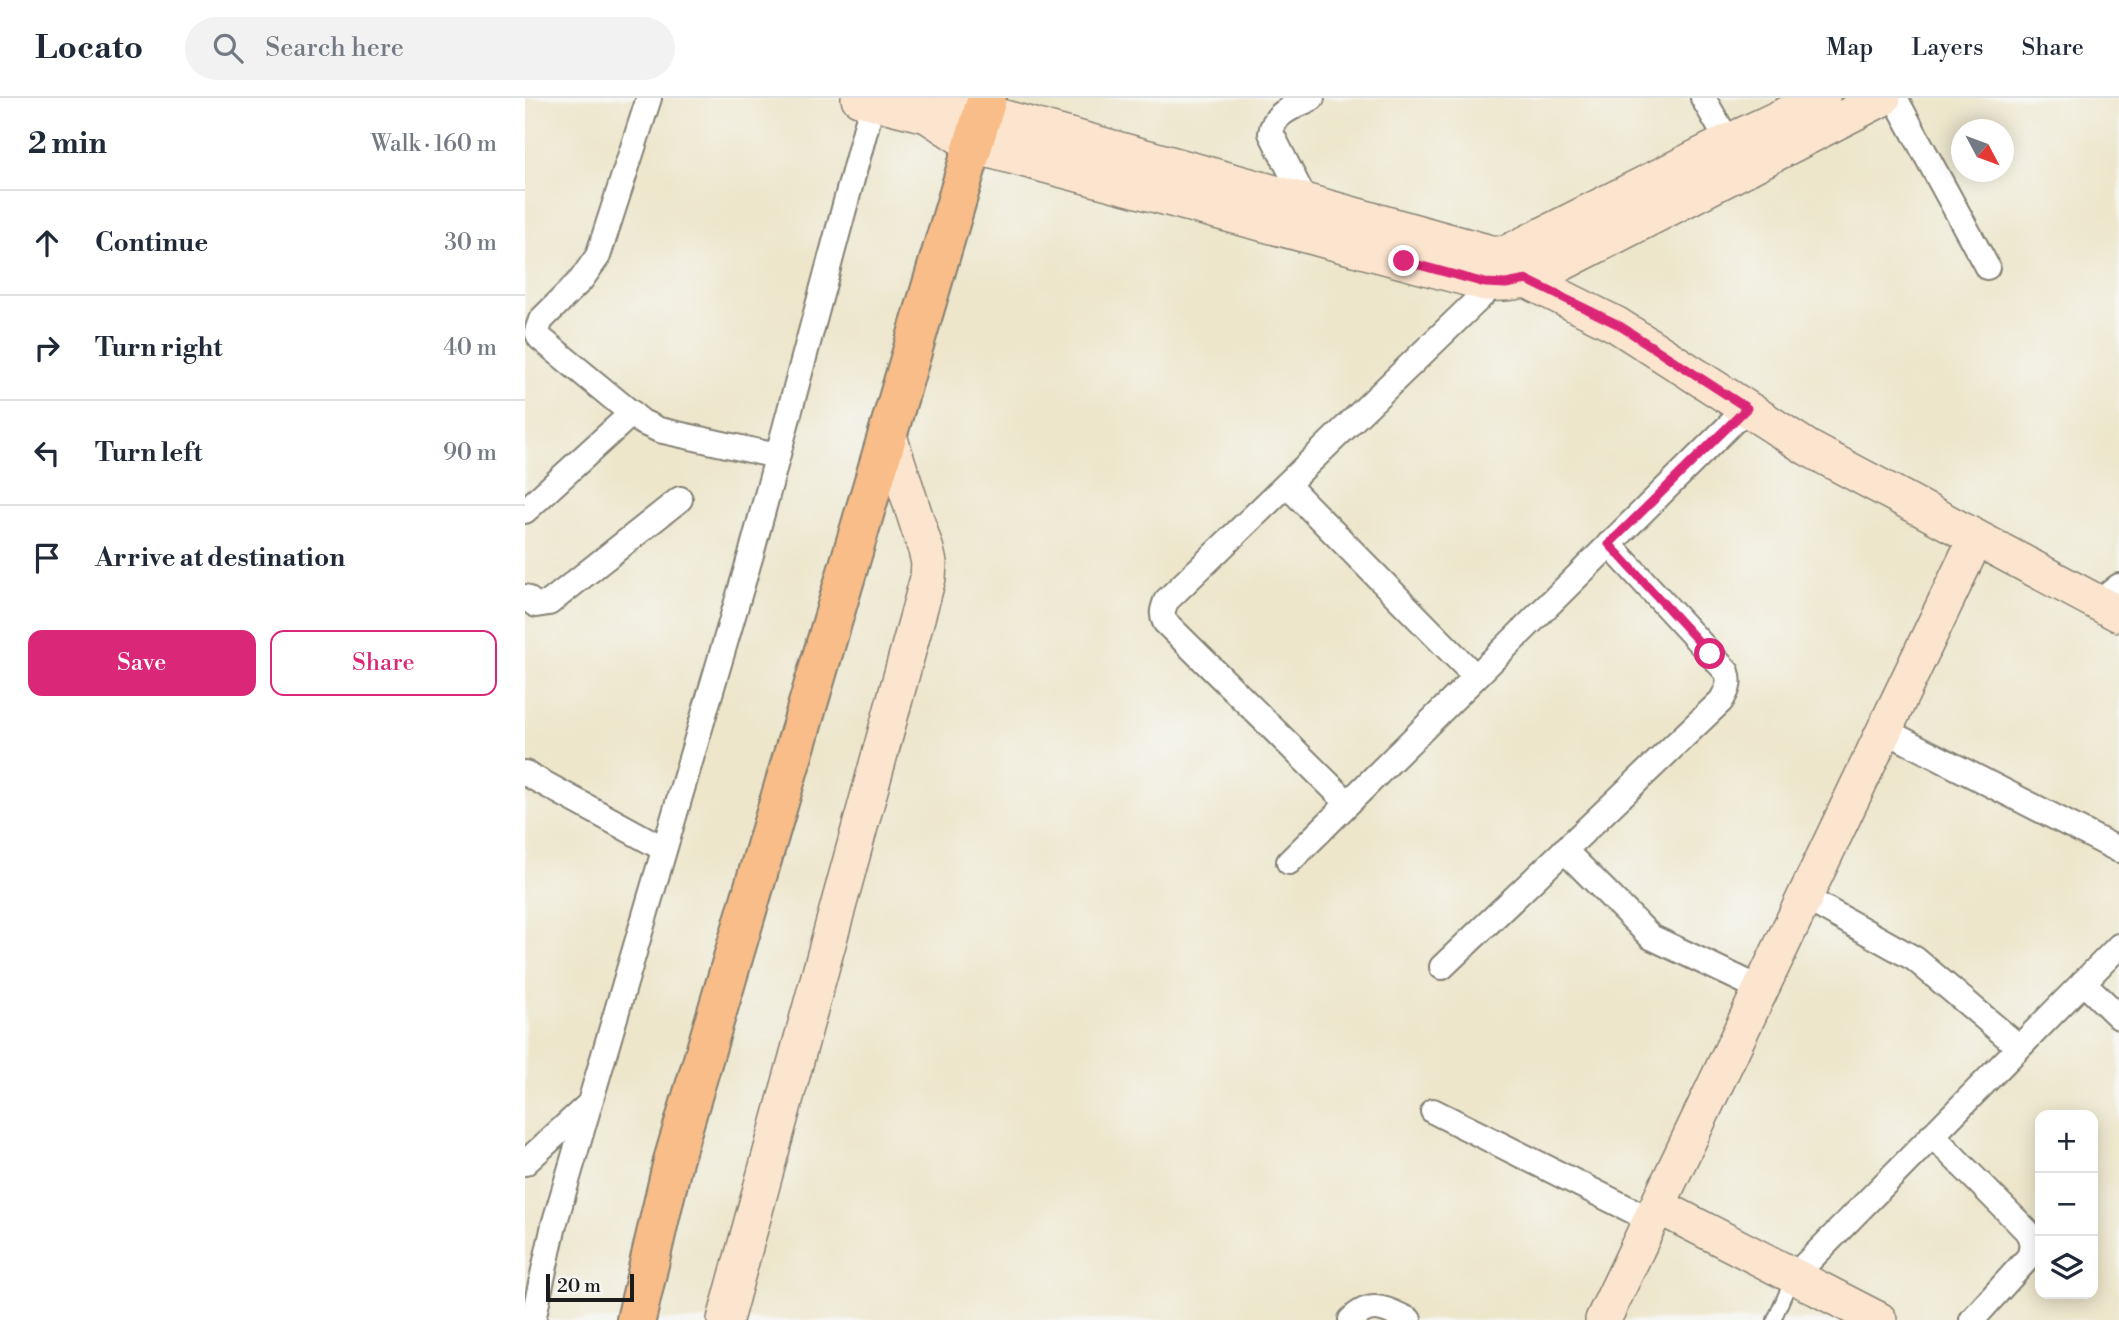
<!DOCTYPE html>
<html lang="en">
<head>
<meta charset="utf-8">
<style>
  :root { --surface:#fff; --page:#f2f2f3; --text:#1f2937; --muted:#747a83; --line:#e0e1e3; --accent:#db2777 }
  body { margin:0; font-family:"Libre Bodoni",serif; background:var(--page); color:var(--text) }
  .controls { position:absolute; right:21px; bottom:21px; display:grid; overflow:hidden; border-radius:14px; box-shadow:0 4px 18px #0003 }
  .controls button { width:63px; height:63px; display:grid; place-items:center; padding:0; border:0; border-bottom:2px solid var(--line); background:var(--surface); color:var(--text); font:35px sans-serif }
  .compass { position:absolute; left:1426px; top:21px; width:63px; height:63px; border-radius:50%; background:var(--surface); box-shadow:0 4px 18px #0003; rotate:131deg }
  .scale { position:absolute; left:21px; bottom:18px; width:88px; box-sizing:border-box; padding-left:7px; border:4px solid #1c1c1c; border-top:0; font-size:19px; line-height:24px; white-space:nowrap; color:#1c1c1c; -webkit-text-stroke:5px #f6f6f2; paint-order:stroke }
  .stop { position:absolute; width:21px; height:21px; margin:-16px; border:5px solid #db2777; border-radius:50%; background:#fff }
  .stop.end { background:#db2777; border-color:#fff; box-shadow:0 2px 7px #0008 }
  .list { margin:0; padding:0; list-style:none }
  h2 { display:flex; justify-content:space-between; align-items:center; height:91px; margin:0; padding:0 28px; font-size:30px }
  h2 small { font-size:23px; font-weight:400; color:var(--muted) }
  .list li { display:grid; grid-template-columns:46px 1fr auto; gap:21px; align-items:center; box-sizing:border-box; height:105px; padding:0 28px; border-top:2px solid var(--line) }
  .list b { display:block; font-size:26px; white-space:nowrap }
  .list em { font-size:23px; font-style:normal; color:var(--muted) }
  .actions { display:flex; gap:14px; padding:21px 28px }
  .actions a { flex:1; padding:16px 0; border:2px solid var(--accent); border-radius:14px; text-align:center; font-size:24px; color:var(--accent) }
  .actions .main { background:var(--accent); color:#fff }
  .icon { flex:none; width:38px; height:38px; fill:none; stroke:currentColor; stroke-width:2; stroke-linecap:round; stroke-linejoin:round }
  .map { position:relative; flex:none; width:1594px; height:1222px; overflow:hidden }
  header { display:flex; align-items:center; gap:42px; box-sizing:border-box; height:98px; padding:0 35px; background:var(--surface); border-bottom:2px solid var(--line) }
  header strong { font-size:33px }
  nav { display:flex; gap:38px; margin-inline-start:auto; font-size:24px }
  .search { width:490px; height:63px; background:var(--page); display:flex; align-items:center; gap:18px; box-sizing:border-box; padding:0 24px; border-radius:38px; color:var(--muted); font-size:26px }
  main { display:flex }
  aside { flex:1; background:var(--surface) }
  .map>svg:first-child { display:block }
</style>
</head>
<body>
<header>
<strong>Locato</strong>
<div class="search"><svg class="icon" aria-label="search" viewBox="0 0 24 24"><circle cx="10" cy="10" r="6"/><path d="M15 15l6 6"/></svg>Search here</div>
<nav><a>Map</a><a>Layers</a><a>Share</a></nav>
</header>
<main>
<aside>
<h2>2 min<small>Walk · 160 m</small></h2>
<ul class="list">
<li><svg class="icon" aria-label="ahead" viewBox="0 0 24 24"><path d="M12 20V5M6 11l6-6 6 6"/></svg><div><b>Continue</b></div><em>30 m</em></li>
<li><svg class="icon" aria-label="right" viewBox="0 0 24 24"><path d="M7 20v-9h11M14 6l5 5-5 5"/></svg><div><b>Turn right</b></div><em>40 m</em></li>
<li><svg class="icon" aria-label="left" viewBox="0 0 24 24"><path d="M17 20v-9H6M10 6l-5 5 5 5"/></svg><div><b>Turn left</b></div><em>90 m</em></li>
<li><svg class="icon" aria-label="arrive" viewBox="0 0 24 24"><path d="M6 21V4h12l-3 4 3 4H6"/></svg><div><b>Arrive at destination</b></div></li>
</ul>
<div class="actions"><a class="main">Save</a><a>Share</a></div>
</aside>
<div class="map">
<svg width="1594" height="1222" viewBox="0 0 1594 1222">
  <rect width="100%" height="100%" fill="#f6f6f2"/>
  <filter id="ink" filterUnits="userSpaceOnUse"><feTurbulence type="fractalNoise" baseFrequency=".0143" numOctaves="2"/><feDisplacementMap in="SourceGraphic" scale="14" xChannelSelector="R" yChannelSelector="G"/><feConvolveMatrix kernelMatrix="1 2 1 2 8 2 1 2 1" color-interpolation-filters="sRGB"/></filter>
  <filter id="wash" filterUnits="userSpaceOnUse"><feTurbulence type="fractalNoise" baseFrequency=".00686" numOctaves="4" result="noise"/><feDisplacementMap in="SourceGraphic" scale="28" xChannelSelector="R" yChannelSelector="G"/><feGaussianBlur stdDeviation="1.57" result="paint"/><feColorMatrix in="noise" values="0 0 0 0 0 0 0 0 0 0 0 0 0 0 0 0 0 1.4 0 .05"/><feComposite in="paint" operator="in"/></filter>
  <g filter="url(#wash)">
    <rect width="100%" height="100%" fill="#ede6cb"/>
  </g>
  <g filter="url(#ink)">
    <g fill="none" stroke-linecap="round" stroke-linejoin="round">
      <defs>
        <path id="lane" d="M1249,1222L1267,1181"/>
        <path id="street" d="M124,0L73,158L56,182L16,222L12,233L15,240L117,324L134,332L252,358
          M1178,0L1211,57
          M1370,0L1462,169
          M780,102L746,35C749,14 769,9 787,0
          M762,387L950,578
          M0,413L107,315
          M0,499L11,507L24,505L155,401
          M1573,505L1594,488
          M1359,632L1594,752
          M0,675L139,751
          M823,705L640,524C636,516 638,511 641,503L970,185
          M1039,752L1126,839L1236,891
          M764,764L1222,310
          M1279,799L1390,861L1494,949
          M917,869L1196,603C1202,593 1206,586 1202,574L1084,446
          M1558,884L1594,919
          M908,1013L1126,1122
          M1407,1037L1502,1133C1507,1142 1508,1148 1504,1159L1447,1222
          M0,1065L63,1007
          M1269,1178L1594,848
          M8,1222L29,1127L227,453L348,3
          M826,1222C847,1201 861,1212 884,1222"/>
        <path id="secondary" d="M334,0L402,17L458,14L966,155L976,156L984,154L1203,44L1297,0
          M402,17L449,48L960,185C979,186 996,185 1014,177L1358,0
          M991,171L1002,182L1092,227L1283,350L1594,516
          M1133,1108L1354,1222
          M200,1222L403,480L404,465L401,452L363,335
          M1078,1222L1451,440"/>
        <path id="highway" d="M111,1222L148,1063L462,0"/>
      </defs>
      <use href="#lane" stroke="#848174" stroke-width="16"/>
      <use href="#street" stroke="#848174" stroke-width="28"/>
      <use href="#secondary" stroke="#848174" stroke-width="38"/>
      <use href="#highway" stroke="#848174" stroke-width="42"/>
      <use href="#lane" stroke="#fff" stroke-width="12"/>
      <use href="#street" stroke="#fff" stroke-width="24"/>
      <use href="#secondary" stroke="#fce5cf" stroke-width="35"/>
      <use href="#highway" stroke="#f8bd88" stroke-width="38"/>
    </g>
  </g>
  <g fill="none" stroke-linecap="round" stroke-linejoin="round" filter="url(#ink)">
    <path stroke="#db2777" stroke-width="9" d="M879,163L960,185L981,186L1002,182L1092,226L1222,310L1084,446L1185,556"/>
  </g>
</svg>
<div class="controls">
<button>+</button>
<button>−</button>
<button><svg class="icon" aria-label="layers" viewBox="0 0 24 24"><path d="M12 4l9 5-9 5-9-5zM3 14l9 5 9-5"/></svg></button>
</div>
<svg class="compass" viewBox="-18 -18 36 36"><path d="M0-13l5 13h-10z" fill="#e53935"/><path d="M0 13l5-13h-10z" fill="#747a83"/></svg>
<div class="scale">20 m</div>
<div class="stop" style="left:1185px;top:556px"></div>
<div class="stop end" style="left:879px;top:163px"></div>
</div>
</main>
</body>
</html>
